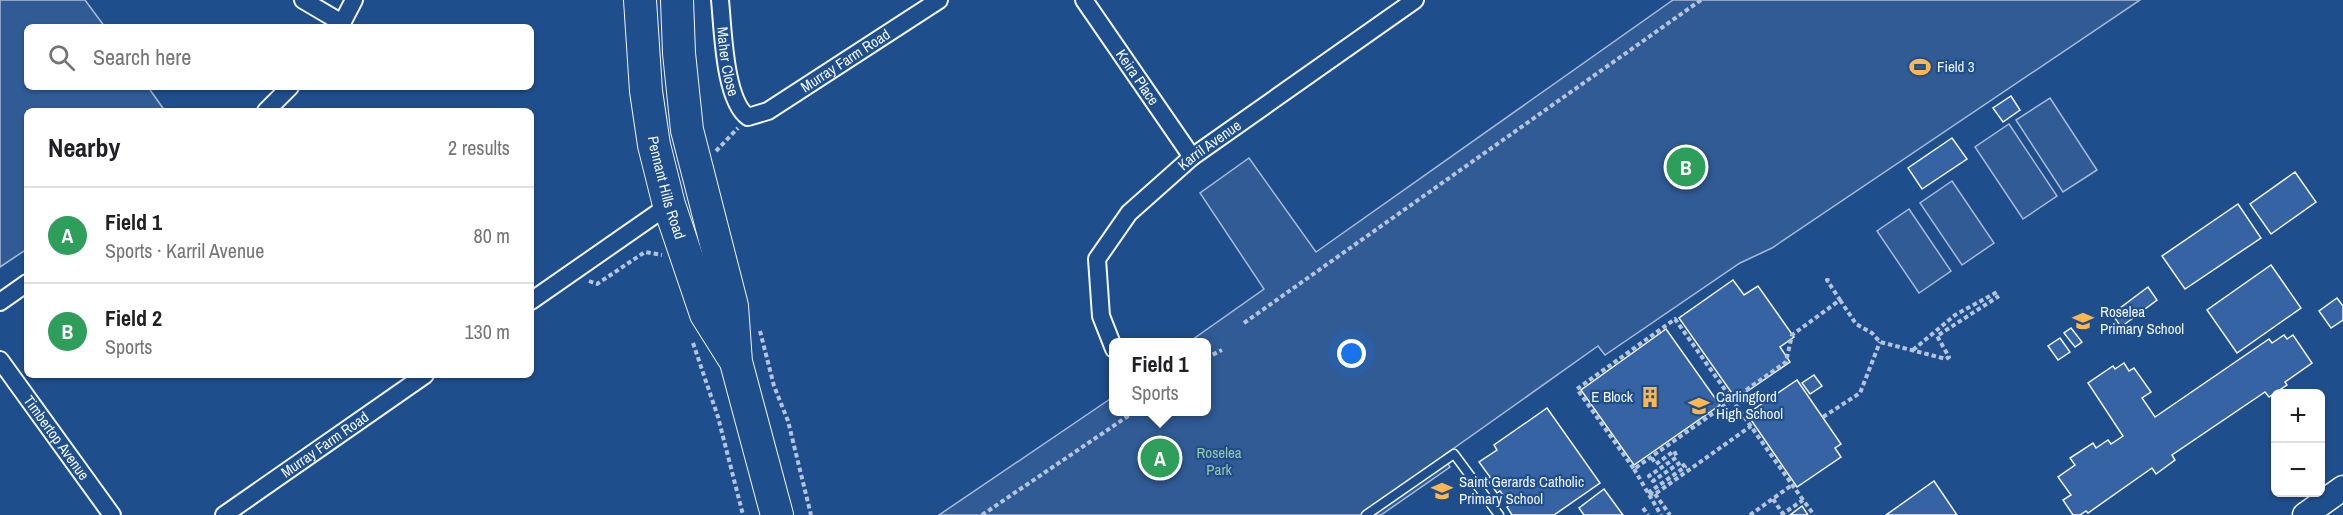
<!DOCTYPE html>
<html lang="en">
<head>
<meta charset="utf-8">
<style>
  :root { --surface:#fff; --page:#f6f6f6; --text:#202124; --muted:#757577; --line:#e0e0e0; --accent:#846436 }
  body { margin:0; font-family:"Archivo Narrow",sans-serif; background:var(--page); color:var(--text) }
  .controls { position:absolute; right:18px; bottom:18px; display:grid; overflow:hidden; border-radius:9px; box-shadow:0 2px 4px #0004 }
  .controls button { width:54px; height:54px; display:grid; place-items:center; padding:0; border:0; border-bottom:2px solid var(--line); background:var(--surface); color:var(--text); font:30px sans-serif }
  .you { position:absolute; left:1352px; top:354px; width:21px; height:21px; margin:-15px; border:4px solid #fff; border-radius:50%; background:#1a73e8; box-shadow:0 0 0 9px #1a73e833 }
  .badge { display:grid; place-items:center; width:39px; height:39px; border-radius:50%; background:var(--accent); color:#fff; font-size:20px; font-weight:700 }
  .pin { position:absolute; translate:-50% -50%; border:3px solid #fff; box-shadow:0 2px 6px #0006 }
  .popup { position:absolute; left:1109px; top:338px; width:102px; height:78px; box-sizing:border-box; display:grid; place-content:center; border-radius:9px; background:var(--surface); filter:drop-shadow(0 2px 4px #0005); font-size:20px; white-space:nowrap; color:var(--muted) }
  .popup b { font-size:22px; color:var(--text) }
  .popup::after { content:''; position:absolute; left:50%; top:100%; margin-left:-12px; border:12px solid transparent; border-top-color:var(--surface) }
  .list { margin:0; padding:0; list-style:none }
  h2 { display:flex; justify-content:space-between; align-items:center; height:78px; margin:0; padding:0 24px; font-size:26px }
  h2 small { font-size:20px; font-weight:400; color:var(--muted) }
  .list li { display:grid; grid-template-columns:39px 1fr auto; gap:18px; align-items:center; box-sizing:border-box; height:96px; padding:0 24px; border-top:2px solid var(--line) }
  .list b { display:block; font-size:22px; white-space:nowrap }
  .list p { margin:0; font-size:20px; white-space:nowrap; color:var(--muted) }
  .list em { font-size:20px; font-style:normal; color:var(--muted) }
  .icon { flex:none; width:33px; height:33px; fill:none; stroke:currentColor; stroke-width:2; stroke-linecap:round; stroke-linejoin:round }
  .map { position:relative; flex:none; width:2343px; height:515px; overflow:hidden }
  .search { position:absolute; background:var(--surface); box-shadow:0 2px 4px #0004; left:24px; top:24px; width:510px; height:66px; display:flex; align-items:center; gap:15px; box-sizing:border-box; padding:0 21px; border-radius:9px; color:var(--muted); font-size:22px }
  .panel { position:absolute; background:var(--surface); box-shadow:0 2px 4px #0004; left:24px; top:108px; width:510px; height:270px; border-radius:9px }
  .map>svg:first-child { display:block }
</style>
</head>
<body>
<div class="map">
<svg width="2343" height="515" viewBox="0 0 2343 515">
  <rect width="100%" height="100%" fill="#1f4e8c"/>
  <path fill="#305b95" stroke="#a8bbd7" stroke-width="1.5" d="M0,0H85L105,27H27V87H148L165,111H27V249L0,267Z
    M1673,0H2140L1772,248L1740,263L1605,355L1598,346L1443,456L1450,467L1381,515H939L1113,397L1114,412H1206V342H1189L1264,289L1200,193L1249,158L1316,252Z
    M2050,98L2097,170L2063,192L2016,120Z
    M2009,124L2057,196L2023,219L1975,147Z
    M1952,181L1994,243L1962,265L1920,203Z
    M1909,209L1951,271L1919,293L1877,231Z"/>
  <path fill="#3563a3" stroke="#f2f6ff" stroke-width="1.5" d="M2011,96L2020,110L2003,122L1993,108Z
    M1952,138L1967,159L1922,189L1908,168Z
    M2295,172L2316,202L2271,234L2250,204Z
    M2238,204L2261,238L2185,289L2162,256Z
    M2271,265L2301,308L2237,353L2207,310Z
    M1733,280L1744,295L1758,286L1794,337L1780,347L1790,362L1736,399L1679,318Z
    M2148,287L2157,300L2121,327L2112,314Z
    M2337,298L2343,306V320L2331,328L2319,311Z
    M2071,328L2082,342L2075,347L2064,333Z
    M1666,329L1720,405L1634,465L1581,390Z
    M2284,335L2287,339L2293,335L2312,363L2285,382L2287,385L2269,397L2265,392L2172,455L2175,460L2156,474L2152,468L2088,513L2086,511L2080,515H2073L2063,500L2071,495L2058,477L2075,465L2070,458L2093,443L2096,448L2108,440L2111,444L2123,436L2088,383L2113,366L2115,369L2124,363L2129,371L2134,368L2151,392L2142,398L2155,417L2269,339L2272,343Z
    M2060,338L2070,352L2058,360L2048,346Z
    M1814,375L1822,386L1810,394L1802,383Z
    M1797,380L1841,444L1835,448L1841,457L1797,487L1747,414Z
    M1547,408L1600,483L1554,515H1512L1507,507L1510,504L1500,491L1497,493L1487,479L1490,477L1479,462L1497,450L1494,445Z
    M1934,481L1957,515H1886Z
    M1604,489L1623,515H1584L1579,508Z
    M1802,506L1808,515H1790Z"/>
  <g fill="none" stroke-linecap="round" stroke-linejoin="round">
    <defs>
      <path id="lane" d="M1366,515L1454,454L1499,515"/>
      <g id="street">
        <path d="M303,0L342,23"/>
        <path id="s1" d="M720,0C723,28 724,100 748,117L768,111L939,0"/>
        <path id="s2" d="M1084,0L1192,157"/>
        <path d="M340,27L354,0"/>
        <path d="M266,111L290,87"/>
        <path d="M531,301L669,205"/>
        <path d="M0,302L27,283"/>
        <path id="s3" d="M1114,349L1101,316L1097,259L1129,213L1192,157L1415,0"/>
        <path id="s4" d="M0,360L112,515"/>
        <path id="s5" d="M224,515L425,375"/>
      </g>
      <path id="secondary" d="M2305,515L2343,488"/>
      <g id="highway">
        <path id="s6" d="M640,0L646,91L654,145L669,205L706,314L733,357"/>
        <path d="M677,0L679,53L687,130L732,306L736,362L777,515"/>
      </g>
    </defs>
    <use href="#lane" stroke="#f2f6ff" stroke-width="11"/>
    <use href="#street" stroke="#f2f6ff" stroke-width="20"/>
    <use href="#secondary" stroke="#f2f6ff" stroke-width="27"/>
    <use href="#highway" stroke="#f2f6ff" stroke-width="34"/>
    <path stroke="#b3c4dc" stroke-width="4" stroke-dasharray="4.5 3" stroke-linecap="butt" d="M716,151L738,128
      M589,281L597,284L645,252L662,255
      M1840,300L1856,324L1872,333L1880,342L1946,359L1949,357L1937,336L1999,296
      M1244,323L1701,0
      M760,331L774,386L788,421L811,515
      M693,343L718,417L743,515
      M1913,350L1955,315L1999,291
      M1206,358L1222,350
      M1823,417L1860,393L1880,342
      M1634,469L1661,515
      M1648,493L1685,467L1681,462L1653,481L1649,476L1677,457L1674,451L1656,464L1651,457
      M1649,493L1655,494L1751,426
      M1655,494L1670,515
      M1773,499L1783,514
      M1803,500L1675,319L1577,389L1634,469L1786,362L1792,335L1840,300L1827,280L1830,281
      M1643,508L1648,515
      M982,515L1134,412
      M1750,515L1792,485
      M1781,515L1803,500L1814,515"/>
    <use href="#lane" stroke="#1f4e8c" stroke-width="8"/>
    <use href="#street" stroke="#1f4e8c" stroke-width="16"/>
    <use href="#secondary" stroke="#1f4e8c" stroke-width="24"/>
    <use href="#highway" stroke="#1f4e8c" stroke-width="32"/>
  </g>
  <defs>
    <symbol id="stadium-bare" viewBox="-9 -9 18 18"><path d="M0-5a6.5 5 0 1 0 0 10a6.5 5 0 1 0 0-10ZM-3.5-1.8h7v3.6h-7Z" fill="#ffb74d" stroke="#1f4e8c" stroke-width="2.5" paint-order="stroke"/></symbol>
    <symbol id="school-bare" viewBox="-9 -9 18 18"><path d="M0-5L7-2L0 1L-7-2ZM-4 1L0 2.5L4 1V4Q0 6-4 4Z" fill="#ffb74d" stroke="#1f4e8c" stroke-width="2.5" paint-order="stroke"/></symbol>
    <symbol id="building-bare" viewBox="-9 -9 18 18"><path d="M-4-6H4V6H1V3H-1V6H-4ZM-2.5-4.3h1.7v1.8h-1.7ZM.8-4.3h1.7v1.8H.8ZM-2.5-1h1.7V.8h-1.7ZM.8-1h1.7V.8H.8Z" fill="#ffb74d" stroke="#1f4e8c" stroke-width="2.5" paint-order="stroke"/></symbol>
  </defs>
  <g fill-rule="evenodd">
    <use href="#stadium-bare" x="1905" y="52" width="30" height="30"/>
    <use href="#school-bare" x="2068" y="306" width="30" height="30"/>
    <use href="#building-bare" x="1635" y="382" width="30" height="30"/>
    <use href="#school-bare" x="1684" y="391" width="30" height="30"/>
    <use href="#school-bare" x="1427" y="476" width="30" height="30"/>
  </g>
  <g text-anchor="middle" stroke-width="4.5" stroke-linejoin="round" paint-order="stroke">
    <g font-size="15" fill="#f2f6ff" stroke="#1f4e8c">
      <text dy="5" stroke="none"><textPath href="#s1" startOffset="62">Maher Close</textPath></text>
      <text dy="5" stroke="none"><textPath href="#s1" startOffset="236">Murray Farm Road</textPath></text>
      <text dy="5" stroke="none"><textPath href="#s2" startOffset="94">Keira Place</textPath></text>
      <text dy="5" stroke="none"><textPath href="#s3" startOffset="254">Karril Avenue</textPath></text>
      <text dy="5" stroke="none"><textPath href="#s6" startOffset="190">Pennant Hills Road</textPath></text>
      <text dy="5" stroke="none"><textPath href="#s4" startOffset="96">Timbertop Avenue</textPath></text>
      <text dy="5" stroke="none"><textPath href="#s5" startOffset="123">Murray Farm Road</textPath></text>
    </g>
    <g font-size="15" fill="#f2f6ff" stroke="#1f4e8c" text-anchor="start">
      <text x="1937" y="72">Field 3</text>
      <text x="2100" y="317">Roselea<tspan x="2100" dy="17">Primary School</tspan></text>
      <text x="1633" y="402" text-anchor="end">E Block</text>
      <text x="1716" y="402">Carlingford<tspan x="1716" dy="17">High School</tspan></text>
      <text x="1459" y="487">Saint Gerards Catholic<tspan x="1459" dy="17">Primary School</tspan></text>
    </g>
    <g font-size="15" fill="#97c8a6" stroke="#1f4e8c">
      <text x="1219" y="458">Roselea<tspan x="1219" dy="17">Park</tspan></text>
    </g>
  </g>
</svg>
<div class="controls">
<button>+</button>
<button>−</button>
</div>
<div class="you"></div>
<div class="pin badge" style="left:1160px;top:458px;background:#2e9e5b">A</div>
<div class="popup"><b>Field 1</b>Sports</div>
<div class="pin badge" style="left:1686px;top:167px;background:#2e9e5b">B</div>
<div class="search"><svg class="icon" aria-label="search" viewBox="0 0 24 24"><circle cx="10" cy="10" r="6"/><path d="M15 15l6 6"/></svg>Search here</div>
<section class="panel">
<h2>Nearby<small>2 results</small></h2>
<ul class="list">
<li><span class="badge" style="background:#2e9e5b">A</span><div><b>Field 1</b><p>Sports · Karril Avenue</p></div><em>80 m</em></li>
<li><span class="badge" style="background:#2e9e5b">B</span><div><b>Field 2</b><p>Sports</p></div><em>130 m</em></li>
</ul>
</section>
</div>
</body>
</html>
